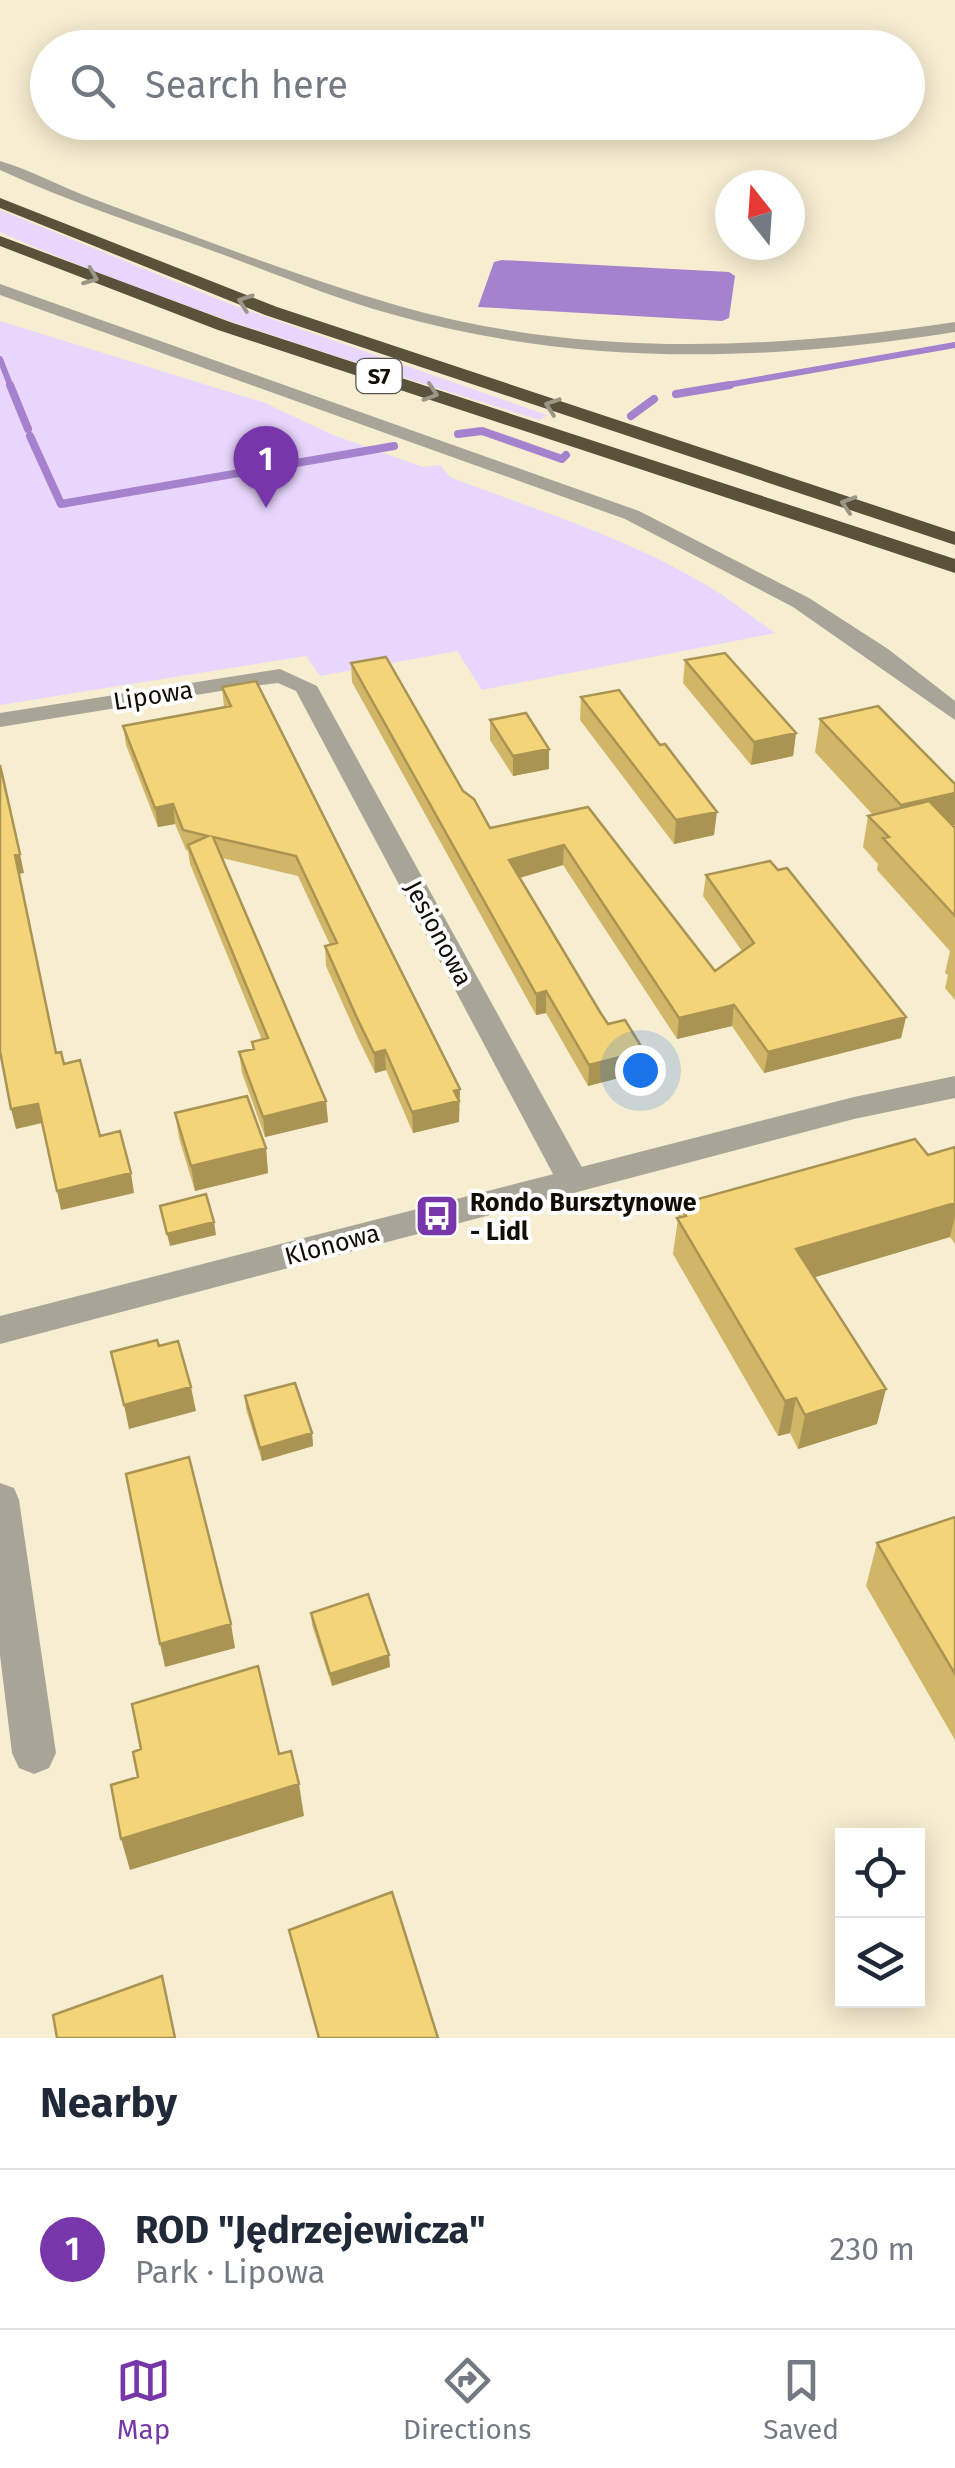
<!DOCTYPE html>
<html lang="en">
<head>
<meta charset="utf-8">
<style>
  :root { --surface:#fff; --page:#f6f6f7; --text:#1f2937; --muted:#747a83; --line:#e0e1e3; --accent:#7737ab }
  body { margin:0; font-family:"Fira Sans",sans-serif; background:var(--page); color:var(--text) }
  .controls { position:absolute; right:30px; bottom:30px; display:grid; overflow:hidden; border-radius:0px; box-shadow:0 5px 25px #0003 }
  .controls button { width:90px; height:90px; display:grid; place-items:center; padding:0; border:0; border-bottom:2px solid var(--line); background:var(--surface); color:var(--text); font:50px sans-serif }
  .compass { position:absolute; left:715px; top:170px; width:90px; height:90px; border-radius:50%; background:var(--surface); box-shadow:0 5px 25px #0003; rotate:343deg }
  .you { position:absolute; left:640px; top:1070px; width:35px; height:35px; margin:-25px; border:8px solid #fff; border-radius:50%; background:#1a73e8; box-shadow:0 0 0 15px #1a73e833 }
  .badge { display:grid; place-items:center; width:65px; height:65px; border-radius:50%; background:var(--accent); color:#fff; font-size:32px; font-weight:700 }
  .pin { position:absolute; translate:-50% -82px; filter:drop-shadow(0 2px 5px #0008) }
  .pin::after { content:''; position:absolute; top:52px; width:35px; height:30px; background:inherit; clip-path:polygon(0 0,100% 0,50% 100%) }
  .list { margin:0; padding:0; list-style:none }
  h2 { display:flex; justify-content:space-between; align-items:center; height:130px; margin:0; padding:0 40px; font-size:42px }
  h2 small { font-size:32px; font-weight:400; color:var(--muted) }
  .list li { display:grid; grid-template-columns:65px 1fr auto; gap:30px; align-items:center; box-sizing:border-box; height:160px; padding:0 40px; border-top:2px solid var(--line) }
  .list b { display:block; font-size:38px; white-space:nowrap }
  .list p { margin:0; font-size:32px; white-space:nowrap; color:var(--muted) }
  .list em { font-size:32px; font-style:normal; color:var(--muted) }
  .icon { flex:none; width:55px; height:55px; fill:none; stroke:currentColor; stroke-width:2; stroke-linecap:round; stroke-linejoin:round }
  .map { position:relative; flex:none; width:955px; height:2038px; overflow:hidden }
  .search { position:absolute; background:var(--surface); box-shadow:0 5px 25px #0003; left:30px; right:30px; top:30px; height:110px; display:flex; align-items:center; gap:25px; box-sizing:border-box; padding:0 35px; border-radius:55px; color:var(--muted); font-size:38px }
  .sheet { height:290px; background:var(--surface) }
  nav { display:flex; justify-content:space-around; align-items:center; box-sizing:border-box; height:140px; border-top:2px solid var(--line); background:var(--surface); font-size:28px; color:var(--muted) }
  nav a { display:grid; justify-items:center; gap:5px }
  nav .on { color:var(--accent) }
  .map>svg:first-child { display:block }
</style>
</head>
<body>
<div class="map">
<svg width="955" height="2038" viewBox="0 0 955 2038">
  <rect width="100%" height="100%" fill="#f7edd1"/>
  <path fill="#e8d6fd" d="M0,210L235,306L547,415L540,420C358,364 174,308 0,232Z
    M0,321L265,403L333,435L423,467L440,465L450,477C536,510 626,537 706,585C730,599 752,617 775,633L482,690L457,651L320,676L306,656L0,705Z"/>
  <path fill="#a681cd" d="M502,260L729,272L735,276L729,318L722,321L478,307L494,262Z"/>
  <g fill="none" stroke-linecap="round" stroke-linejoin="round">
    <path stroke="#a681cd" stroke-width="6" d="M0,359L11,387
      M716,387L955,345"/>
    <path stroke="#a681cd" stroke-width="8" d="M10,385L28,429
      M676,394L730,385
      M631,416L654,399
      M458,434L482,431L562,459L566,455
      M30,436L61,504L394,446"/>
    <path fill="#a8a498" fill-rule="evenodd" d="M0,161C31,170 61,187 91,198C192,235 295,276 399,306C581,358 770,350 955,322V332C766,362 577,367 391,314C330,297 272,272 213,251C141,225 69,202 0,170Z
      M280,669L317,686L589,1180L585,1189L573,1192L561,1189L296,691L278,683L239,688L0,727V713Z
      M0,1483L14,1488L19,1500L56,1753L49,1768L34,1774L19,1768L12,1753L0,1655Z"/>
    <path fill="#a8a498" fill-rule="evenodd" d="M0,284L639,511L809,598L888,649L955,701V720L793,607L625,519L0,295Z
      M955,1076V1098L854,1119L0,1344V1316L854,1097Z"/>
    <path fill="#595139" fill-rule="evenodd" d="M0,198L277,307L955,532V545L265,315L0,208Z
      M0,236L230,322L955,559V573L218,330L0,246Z"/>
  </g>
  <path fill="#d1b667" d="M685,660L796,733L793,756L751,765L683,683Z
    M351,663L463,791L490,828L588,807L715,971L742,951L703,896L706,875L906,1017L901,1038L764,1073L732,1026L677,1039L563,865L519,878L600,1012L642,1072L588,1086L546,1013L536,1015L352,682Z
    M222,687L460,1110H459V1122L413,1133L386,1070L375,1073L358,1038L326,966L325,946L330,945L298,876L222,858L326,1101L328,1122L265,1137L242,1073L239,1052L253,1049L252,1042L262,1040L190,864L188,851L186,850L175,824L158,827L126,745L123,726L224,707Z
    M581,697L660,745L714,835L674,844L580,720Z
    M820,719L955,784V825H953L955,828V1000L945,988L948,975L945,973L950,951L877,870L878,864L863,847L868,816L873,815L815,752Z
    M490,720L549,769L513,776L490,740Z
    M175,1113L266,1148L268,1173L195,1191L179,1138Z
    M955,1147V1244L950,1237L814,1277L877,1424L798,1449L790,1433L778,1436L673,1254L680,1204L928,1155Z
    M245,1396L312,1433L313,1446L262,1461L246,1409Z
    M955,1517V1740L866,1586L877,1543Z
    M311,1613L390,1667L332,1686L312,1625Z
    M289,1930L438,2038H318Z"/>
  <path fill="#aa9454" d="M796,733L793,756L751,765L754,742Z
    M549,749V769L513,776V756Z
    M955,793V825L895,838L901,805Z
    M173,804L175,824L158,827L155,808Z
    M717,812L714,835L674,844L676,820Z
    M564,845L563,865L509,881V860Z
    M20,854L24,873L19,874L15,855Z
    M546,991V1013L536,1015V994Z
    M734,1005L732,1026L677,1039L679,1018Z
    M906,1017L901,1038L764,1073L768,1052Z
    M385,1050L386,1070L375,1073L374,1053Z
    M644,1051L642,1072L588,1086L589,1065Z
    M460,1089L459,1122L413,1133L412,1112L454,1091Z
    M326,1101L328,1122L265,1137L263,1117Z
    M38,1104L42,1123L16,1129L11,1109Z
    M266,1148L268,1173L195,1191L191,1166Z
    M131,1173L134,1193L61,1210L57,1191Z
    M955,1203V1217L950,1237L789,1285L796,1249Z
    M214,1222L216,1235L170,1246L167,1234Z
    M191,1387L196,1411L129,1429L124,1405Z
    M886,1389L877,1424L798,1449L805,1415Z
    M796,1398L790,1433L778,1436L785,1401Z
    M312,1433L313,1446L262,1461L260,1448Z
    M231,1624L235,1648L165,1667L160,1644Z
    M389,1655L390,1667L332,1686L330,1674Z
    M299,1784L304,1816L130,1870L121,1839Z"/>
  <path fill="#f3d478" stroke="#aa9454" stroke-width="2.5" d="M725,653L796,733L754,742L685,660Z
    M386,657L463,791L474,799L490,828L588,807L715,971L754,943L706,875L770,861L778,870L787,868L906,1017L768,1052L734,1005L679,1018L564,845L509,860L600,1012L608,1024L625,1020L644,1051L589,1065L546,991L536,994L351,663Z
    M256,681L460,1089L454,1091L459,1101L412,1112L385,1050L374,1053L357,1018L325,946L337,943L296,856L213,837L326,1101L263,1117L239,1052L254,1049L252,1042L268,1038L188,845L208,836L183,830L173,804L155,808L123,726L231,706L222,687Z
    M619,690L660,745L665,744L717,812L676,820L581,697Z
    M878,706L955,784V793L901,805L820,719Z
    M526,713L549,749L513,756L490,720Z
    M0,765L20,854L15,855L56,1053L61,1052L64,1064L80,1060L100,1136L120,1131L131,1173L57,1191L38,1104L11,1109L0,1051Z
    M929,801L955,828V916L883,838L889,837L868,816Z
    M247,1096L266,1148L191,1166L175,1113Z
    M915,1139L928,1155L955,1147V1203L796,1249L886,1389L805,1415L796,1398L785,1401L677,1218L686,1216L680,1204Z
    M206,1194L214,1222L167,1234L160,1206Z
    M157,1340L159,1346L178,1341L191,1387L124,1405L111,1352Z
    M295,1383L312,1433L260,1448L245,1396Z
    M189,1457L231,1624L160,1644L126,1474Z
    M955,1517V1674L877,1543Z
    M368,1594L389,1655L330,1674L311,1613Z
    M258,1666L279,1754L291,1751L299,1784L121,1839L111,1785L138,1777L133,1752L141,1749L132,1704Z
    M392,1892L438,2038H319L289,1930Z
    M162,1976L175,2038H57L53,2015Z"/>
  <defs><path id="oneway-chevron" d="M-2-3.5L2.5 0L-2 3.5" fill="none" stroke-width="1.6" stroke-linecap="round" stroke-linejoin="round" transform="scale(2.5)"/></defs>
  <g stroke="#9b9788">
    <use href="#oneway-chevron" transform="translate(91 277) rotate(22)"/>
    <use href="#oneway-chevron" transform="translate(245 302) rotate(-160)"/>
    <use href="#oneway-chevron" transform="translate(431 393) rotate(18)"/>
    <use href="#oneway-chevron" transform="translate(552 406) rotate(-161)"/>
    <use href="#oneway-chevron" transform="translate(848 504) rotate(-162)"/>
  </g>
  <defs>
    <symbol id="bus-square" viewBox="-11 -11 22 22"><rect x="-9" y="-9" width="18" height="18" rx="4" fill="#7737ab" stroke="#fff"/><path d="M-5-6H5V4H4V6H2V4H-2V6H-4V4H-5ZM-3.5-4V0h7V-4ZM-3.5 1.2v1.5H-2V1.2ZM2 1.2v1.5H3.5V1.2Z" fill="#fff"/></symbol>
  </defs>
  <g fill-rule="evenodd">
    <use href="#bus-square" x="412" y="1191" width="50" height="50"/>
  </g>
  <g text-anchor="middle" stroke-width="8" stroke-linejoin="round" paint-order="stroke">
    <rect fill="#fff" stroke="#585650" stroke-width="2.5" x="356.5" y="359" width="45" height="34" rx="8"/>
    <g font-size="22" font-weight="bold" fill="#110e05">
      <text x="379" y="384">S7</text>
    </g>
    <g font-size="25" fill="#110e05" stroke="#fff">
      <text transform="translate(153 695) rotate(-9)" y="9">Lipowa</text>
      <text transform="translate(439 933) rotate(62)" y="9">Jesionowa</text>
      <text transform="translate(332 1244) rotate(-15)" y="9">Klonowa</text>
    </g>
    <g font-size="25" font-weight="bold" fill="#110e05" stroke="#fff" text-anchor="start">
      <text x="470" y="1211">Rondo Bursztynowe<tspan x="470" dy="29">- Lidl</tspan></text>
    </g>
  </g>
</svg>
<div class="controls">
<button><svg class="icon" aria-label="locate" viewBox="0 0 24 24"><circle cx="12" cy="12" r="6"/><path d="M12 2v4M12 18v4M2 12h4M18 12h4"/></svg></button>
<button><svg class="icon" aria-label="layers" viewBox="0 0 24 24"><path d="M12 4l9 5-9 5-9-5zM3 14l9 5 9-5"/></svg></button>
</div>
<svg class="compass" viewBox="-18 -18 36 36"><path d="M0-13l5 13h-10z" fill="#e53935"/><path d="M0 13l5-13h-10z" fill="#747a83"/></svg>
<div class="you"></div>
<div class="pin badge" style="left:266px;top:508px">1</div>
<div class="search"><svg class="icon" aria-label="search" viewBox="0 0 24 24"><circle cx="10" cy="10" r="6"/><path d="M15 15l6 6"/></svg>Search here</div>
</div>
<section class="sheet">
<h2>Nearby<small></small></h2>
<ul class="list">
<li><span class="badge">1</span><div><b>ROD &quot;Jędrzejewicza&quot;</b><p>Park · Lipowa</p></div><em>230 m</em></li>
</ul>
</section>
<nav>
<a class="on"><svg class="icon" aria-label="map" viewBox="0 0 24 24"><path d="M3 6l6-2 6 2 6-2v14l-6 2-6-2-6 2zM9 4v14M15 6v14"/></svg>Map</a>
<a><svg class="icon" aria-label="directions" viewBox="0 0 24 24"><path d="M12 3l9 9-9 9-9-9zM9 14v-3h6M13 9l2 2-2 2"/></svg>Directions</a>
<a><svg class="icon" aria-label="saved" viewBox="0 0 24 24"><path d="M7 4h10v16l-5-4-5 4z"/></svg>Saved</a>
</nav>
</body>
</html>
